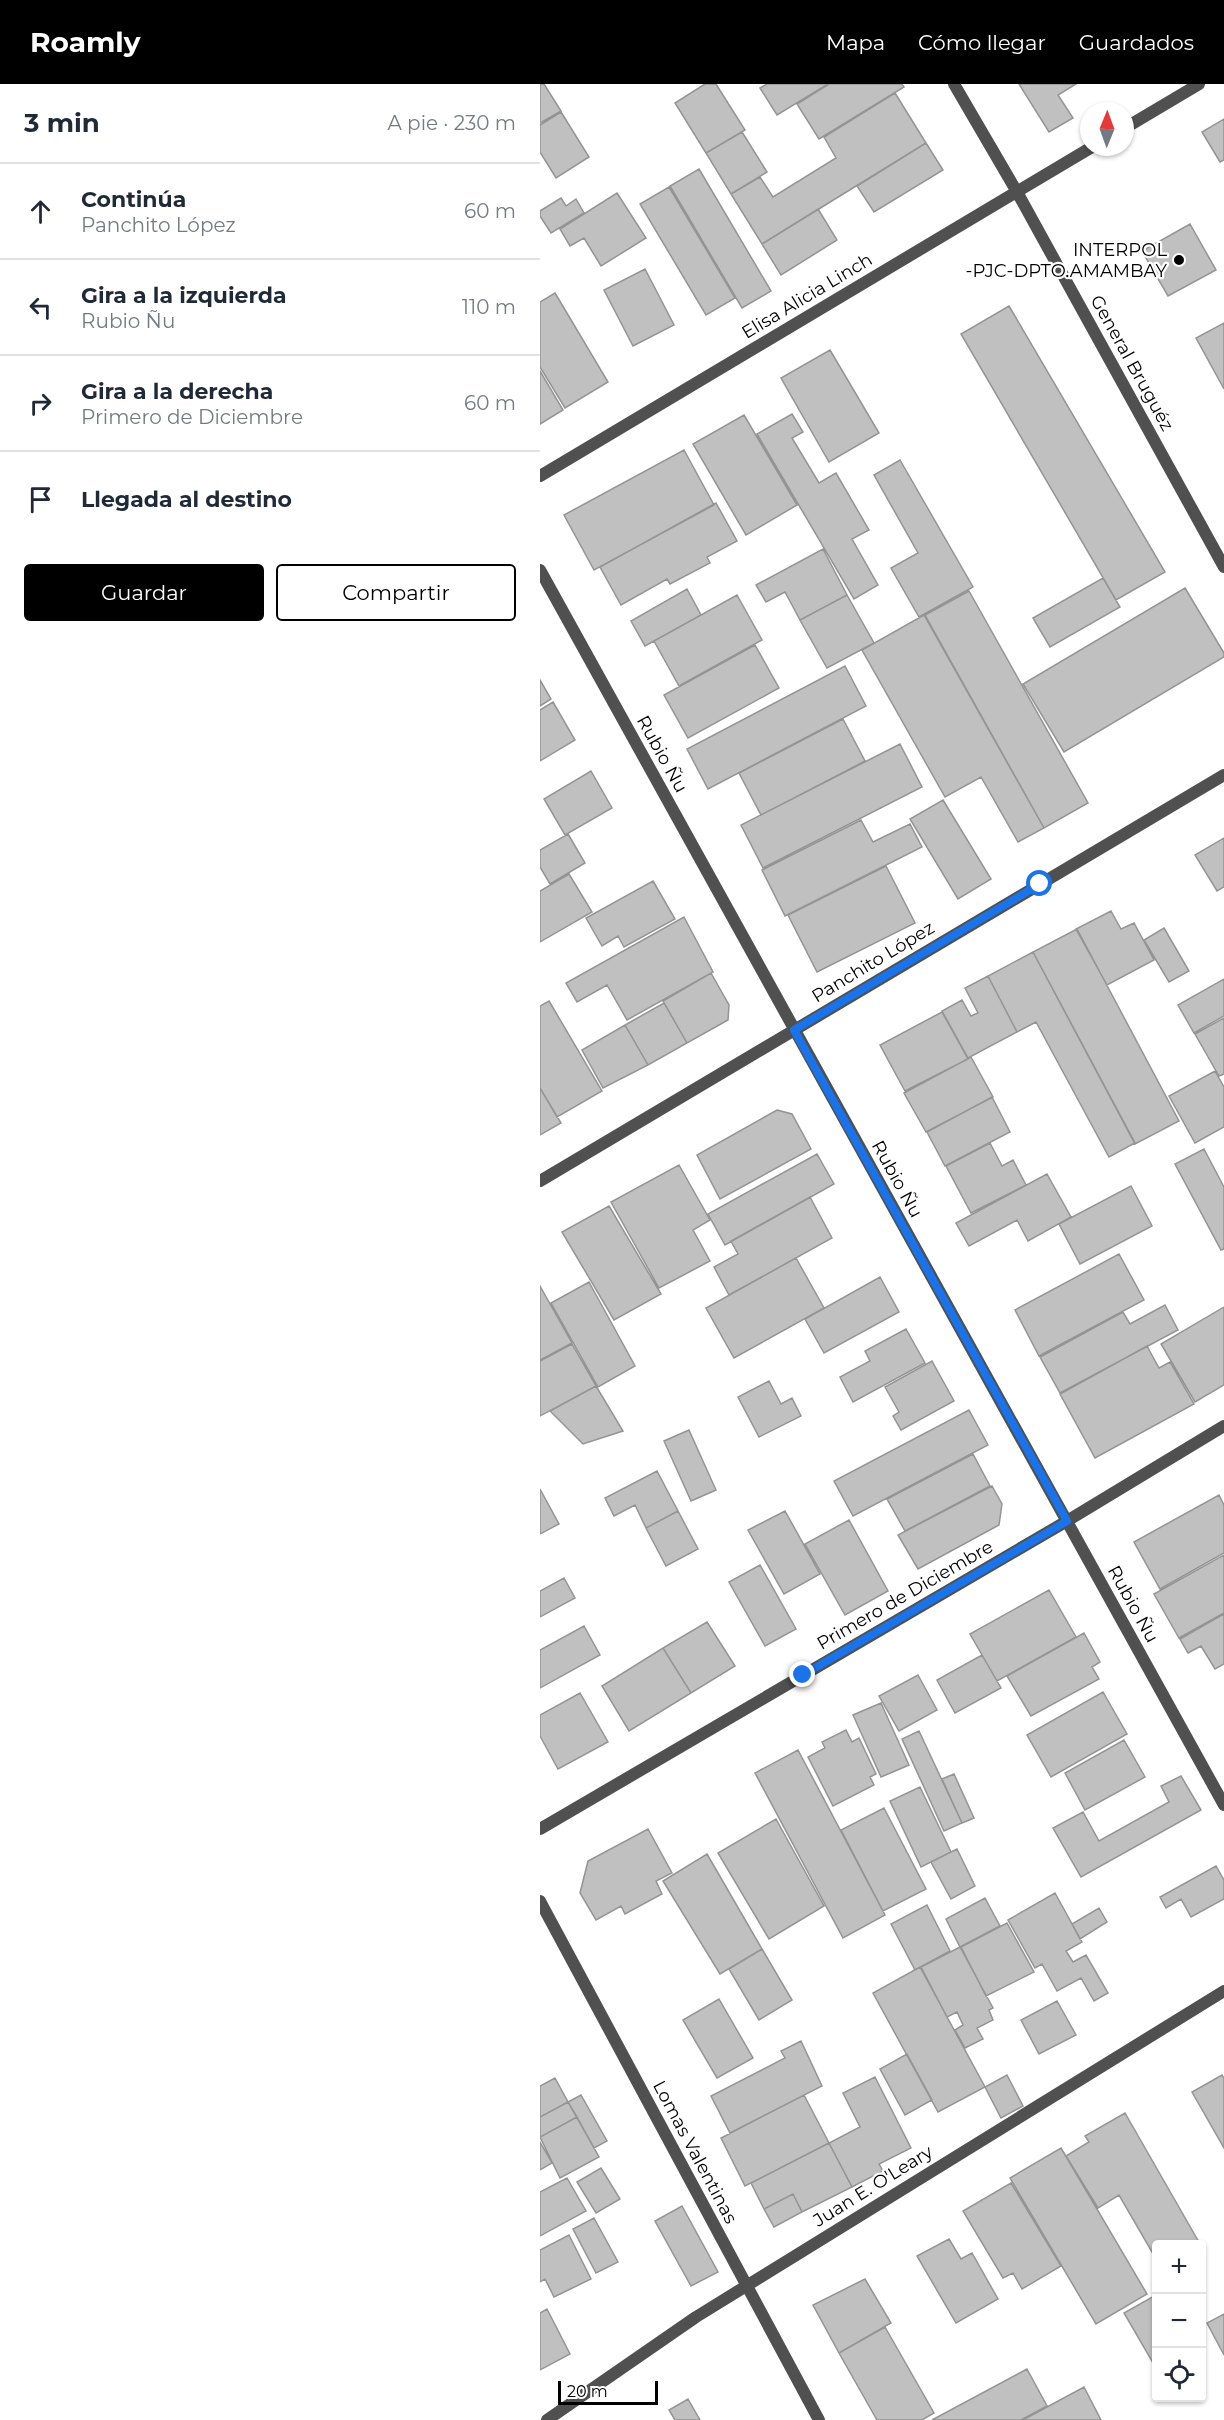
<!DOCTYPE html>
<html lang="es">
<head>
<meta charset="utf-8">
<style>
  :root { --surface:#fff; --page:#f2f2f3; --text:#1f2937; --muted:#747a83; --line:#e0e1e3; --accent:#000 }
  body { margin:0; font-family:Montserrat,sans-serif; background:var(--page); color:var(--text) }
  .controls { position:absolute; right:18px; bottom:18px; display:grid; overflow:hidden; border-radius:6px; box-shadow:0 2px 4px #0004 }
  .controls button { width:54px; height:54px; display:grid; place-items:center; padding:0; border:0; border-bottom:2px solid var(--line); background:var(--surface); color:var(--text); font:30px sans-serif }
  .compass { position:absolute; left:540px; top:18px; width:54px; height:54px; border-radius:50%; background:var(--surface); box-shadow:0 2px 4px #0004; rotate:1deg }
  .scale { position:absolute; left:18px; bottom:15px; width:100px; box-sizing:border-box; padding-left:6px; border:3px solid #000; border-top:0; font-size:16px; line-height:21px; white-space:nowrap; color:#000; -webkit-text-stroke:4px #fff; paint-order:stroke }
  .stop { position:absolute; width:18px; height:18px; margin:-14px; border:4px solid #1a73e8; border-radius:50%; background:#fff }
  .stop.end { background:#1a73e8; border-color:#fff; box-shadow:0 2px 6px #0008 }
  .list { margin:0; padding:0; list-style:none }
  h2 { display:flex; justify-content:space-between; align-items:center; height:78px; margin:0; padding:0 24px; font-size:26px }
  h2 small { font-size:20px; font-weight:400; color:var(--muted) }
  .list li { display:grid; grid-template-columns:39px 1fr auto; gap:18px; align-items:center; box-sizing:border-box; height:96px; padding:0 24px; border-top:2px solid var(--line) }
  .list b { display:block; font-size:22px; white-space:nowrap }
  .list p { margin:0; font-size:20px; white-space:nowrap; color:var(--muted) }
  .list em { font-size:20px; font-style:normal; color:var(--muted) }
  .actions { display:flex; gap:12px; padding:18px 24px }
  .actions a { flex:1; padding:14px 0; border:2px solid var(--accent); border-radius:6px; text-align:center; font-size:21px; color:var(--accent) }
  .actions .main { background:var(--accent); color:#fff }
  .icon { flex:none; width:33px; height:33px; fill:none; stroke:currentColor; stroke-width:2; stroke-linecap:round; stroke-linejoin:round }
  .map { position:relative; flex:none; width:684px; height:2336px; overflow:hidden }
  header { display:flex; align-items:center; gap:36px; box-sizing:border-box; height:84px; padding:0 30px; background:var(--accent); color:#fff }
  header strong { font-size:28px }
  nav { display:flex; gap:33px; margin-inline-start:auto; font-size:21px }
  main { display:flex }
  aside { flex:1; background:var(--surface) }
  .map>svg:first-child { display:block }
</style>
</head>
<body>
<header>
<strong>Roamly</strong>
<nav><a>Mapa</a><a>Cómo llegar</a><a>Guardados</a></nav>
</header>
<main>
<aside>
<h2>3 min<small>A pie · 230 m</small></h2>
<ul class="list">
<li><svg class="icon" aria-label="ahead" viewBox="0 0 24 24"><path d="M12 20V5M6 11l6-6 6 6"/></svg><div><b>Continúa</b><p>Panchito López</p></div><em>60 m</em></li>
<li><svg class="icon" aria-label="left" viewBox="0 0 24 24"><path d="M17 20v-9H6M10 6l-5 5 5 5"/></svg><div><b>Gira a la izquierda</b><p>Rubio Ñu</p></div><em>110 m</em></li>
<li><svg class="icon" aria-label="right" viewBox="0 0 24 24"><path d="M7 20v-9h11M14 6l5 5-5 5"/></svg><div><b>Gira a la derecha</b><p>Primero de Diciembre</p></div><em>60 m</em></li>
<li><svg class="icon" aria-label="arrive" viewBox="0 0 24 24"><path d="M6 21V4h12l-3 4 3 4H6"/></svg><div><b>Llegada al destino</b></div></li>
</ul>
<div class="actions"><a class="main">Guardar</a><a>Compartir</a></div>
</aside>
<div class="map">
<svg width="684" height="2336" viewBox="0 0 684 2336">
  <rect width="100%" height="100%" fill="#fff"/>
  <path fill="#c0c0c0" stroke="#949494" stroke-width="1.5" d="M0,0H4L21,27L0,39Z
    M165,0H176L205,46L166,69L135,19Z
    M227,0H288L237,31L220,4Z
    M289,0H362L364,3L279,55L257,20Z
    M479,0H536L518,11L533,34L509,48Z
    M355,9L386,59L222,160L191,110L220,93L233,113L296,74L284,53Z
    M21,28L49,73L16,94L0,68V41Z
    M684,35V76L680,78L662,48Z
    M202,48L227,88L191,110L166,69Z
    M386,59L403,86L334,128L317,102Z
    M159,85L231,207L202,224L130,102Z
    M129,103L195,214L166,231L100,120Z
    M77,109L106,154L61,182L44,154L30,162L20,145Z
    M21,114L26,122L36,115L44,129L11,149L0,132V127Z
    M278,125L297,156L241,191L222,160Z
    M650,140L676,186L628,212L602,167Z
    M105,185L134,241L93,262L64,206Z
    M15,209L68,298L25,324L0,283V218Z
    M469,222L625,488L576,516L421,250Z
    M684,239V305L656,254Z
    M290,266L339,349L289,378L241,294Z
    M0,287L23,326L0,340Z
    M252,330L263,348L252,354L279,399L296,389L329,446L312,455L338,501L314,515L217,350Z
    M204,331L257,421L206,451L153,360Z
    M144,366L174,421L54,486L24,431Z
    M360,376L433,503L379,533L351,484L378,469L334,391Z
    M176,419L197,457L167,473L170,479L130,500L127,495L81,521L60,483Z
    M283,465L307,511L260,536L245,508L226,518L216,501Z
    M563,494L580,523L510,563L493,534Z
    M645,504L684,569V573L524,668L483,600Z
    M147,505L161,531L105,562L91,537Z
    M429,507L548,719L504,744L385,531Z
    M197,511L222,556L139,602L114,557Z
    M307,511L334,559L287,584L260,536Z
    M384,531L504,744L478,758L441,693L405,713L322,566Z
    M215,561L239,604L148,654L124,611Z
    M305,582L326,622L168,705L147,665Z
    M0,596L11,615L0,622Z
    M13,618L35,656L0,677V626Z
    M303,635L325,677L221,731L199,689Z
    M360,660L382,703L223,784L201,741Z
    M51,687L72,724L25,751L4,715Z
    M403,716L451,795L418,815L370,735Z
    M321,736L333,758L370,740L382,763L245,832L222,786Z
    M28,750L45,779L10,800L0,783V766Z
    M684,754V803L677,807L655,771Z
    M346,782L375,839L277,888L248,831Z
    M29,790L52,828L0,858V807Z
    M113,797L135,835L84,863L78,852L62,862L46,834Z
    M571,827L581,845L594,839L614,876L567,901L536,845Z
    M144,833L173,888L87,936L67,901L37,918L26,899Z
    M624,844L649,887L629,898L604,856Z
    M537,845L639,1037L595,1060L493,868Z
    M493,868L595,1059L569,1073L496,938L477,948L448,892Z
    M171,889L189,921L188,936L147,959L123,917Z
    M448,892L477,948L428,974L402,927L422,916L431,932L438,929L425,904Z
    M684,895V932L654,949L638,921Z
    M9,917L62,1007L17,1033L0,1004V922Z
    M124,919L147,959L108,981L85,941Z
    M402,928L428,975L365,1007L340,961Z
    M684,934V990L679,992L655,950Z
    M85,941L108,981L63,1004L42,966Z
    M431,973L453,1013L386,1048L364,1009Z
    M675,987L684,1003V1043L655,1059L629,1012Z
    M0,1004L21,1039L0,1051Z
    M452,1013L470,1048L405,1082L387,1048Z
    M237,1026L252,1030L271,1065L180,1115L157,1071Z
    M450,1059L462,1082L473,1076L486,1101L431,1129L406,1082Z
    M664,1065L684,1103V1165L681,1166L635,1080Z
    M277,1070L294,1100L185,1161L168,1130Z
    M139,1081L170,1136L153,1146L170,1177L119,1204L71,1118Z
    M507,1090L531,1133L488,1157L477,1136L429,1162L416,1139Z
    M591,1102L612,1142L540,1180L519,1140Z
    M270,1113L292,1154L189,1211L174,1183L198,1170L191,1157Z
    M69,1122L121,1210L74,1236L22,1148Z
    M579,1170L604,1216L499,1272L475,1226Z
    M256,1174L284,1224L194,1274L166,1224Z
    M340,1193L359,1228L284,1269L265,1235Z
    M49,1198L95,1282L58,1303L11,1219Z
    M0,1202L32,1259L0,1276Z
    M625,1221L638,1246L520,1309L500,1273L583,1228L590,1240Z
    M684,1223V1301L655,1318L621,1260Z
    M366,1245L385,1279L313,1318L300,1293L330,1277L325,1267Z
    M32,1260L56,1302L0,1332V1277Z
    M607,1262L619,1284L630,1278L654,1320L555,1374L520,1310Z
    M392,1277L414,1317L361,1346L353,1332L359,1328L345,1303Z
    M229,1297L241,1320L252,1314L261,1332L219,1353L198,1313Z
    M56,1302L83,1347L43,1360L10,1327Z
    M429,1326L448,1361L313,1432L294,1397Z
    M149,1346L176,1406L151,1417L124,1357Z
    M433,1370L450,1402L365,1447L347,1415Z
    M117,1387L138,1427L106,1444L95,1421L74,1432L65,1414Z
    M452,1402L462,1420L459,1441L378,1485L358,1451Z
    M0,1405L19,1440L0,1450Z
    M679,1411L684,1421V1469L620,1505L594,1458Z
    M138,1427L158,1465L126,1482L106,1444Z
    M245,1427L280,1490L244,1510L208,1446Z
    M309,1436L348,1507L305,1531L265,1460Z
    M684,1471V1529L639,1554L614,1510Z
    M220,1481L256,1545L225,1562L189,1498Z
    M24,1494L35,1514L0,1533V1507Z
    M509,1506L536,1553L457,1597L430,1550Z
    M684,1530V1580L675,1585L661,1562L648,1569L640,1555Z
    M167,1538L195,1582L151,1609L123,1564Z
    M44,1542L60,1571L0,1604V1566Z
    M544,1549L560,1578L552,1583L559,1595L491,1632L467,1592Z
    M123,1564L151,1609L89,1647L62,1602Z
    M442,1571L461,1604L415,1629L397,1596Z
    M378,1591L397,1626L359,1647L339,1612Z
    M563,1608L587,1650L511,1693L487,1651Z
    M40,1609L68,1658L18,1685L0,1652V1631Z
    M341,1619L369,1681L341,1693L313,1631Z
    M306,1646L312,1658L319,1654L336,1690L330,1693L334,1701L293,1722L268,1673L285,1664L282,1658Z
    M379,1647L422,1739L404,1747L362,1655Z
    M584,1656L605,1693L545,1726L525,1689Z
    M258,1666L345,1831L303,1854L215,1689Z
    M414,1690L434,1734L422,1739L402,1695Z
    M641,1692L661,1726L541,1793L513,1744L543,1728L559,1757L629,1718L621,1702Z
    M380,1703L411,1768L381,1783L350,1717Z
    M344,1724L386,1805L343,1827L301,1746Z
    M236,1735L284,1822L229,1855L178,1769Z
    M108,1745L132,1789L116,1797L122,1810L85,1830L81,1822L56,1836L40,1809L48,1777Z
    M417,1765L435,1802L411,1815L391,1778Z
    M167,1770L222,1865L180,1890L123,1797Z
    M676,1782L684,1796V1815L651,1833L641,1815L626,1824L620,1813Z
    M515,1809L542,1858L526,1867L533,1878L546,1871L568,1909L554,1917L541,1894L517,1907L502,1880L495,1884L468,1836Z
    M445,1814L460,1842L420,1863L406,1835Z
    M387,1821L410,1867L375,1886L351,1840Z
    M559,1824L567,1838L540,1855L532,1840Z
    M467,1839L494,1888L446,1912L421,1863Z
    M420,1863L453,1924L449,1926L453,1936L437,1944L443,1955L425,1964L415,1946L423,1941L417,1928L407,1933L381,1883Z
    M222,1865L252,1916L219,1936L189,1885Z
    M380,1883L445,2003L398,2028L333,1909Z
    M179,1915L213,1974L177,1994L143,1936Z
    M517,1917L536,1951L499,1970L481,1936Z
    M261,1957L282,2002L190,2049L171,2012L245,1974L241,1967Z
    M367,1970L392,2016L365,2031L340,1985Z
    M467,1991L483,2022L461,2034L445,2003Z
    M682,1991L684,1994V2064L652,2008Z
    M335,1993L371,2064L339,2080L343,2087L312,2103L289,2059L320,2043L303,2009Z
    M15,1994L28,2018L0,2033V2002Z
    M41,2011L67,2057L54,2064L28,2018Z
    M264,2011L289,2059L205,2102L181,2054Z
    M28,2018L37,2033L0,2053V2033Z
    M585,2029L660,2160H616V2175L579,2111L558,2124L526,2072L549,2058L545,2052Z
    M37,2033L59,2073L20,2094L0,2053Z
    M0,2058L12,2079L0,2086Z
    M289,2059L312,2103L262,2128L253,2110L224,2125L211,2099Z
    M521,2064L607,2210L556,2240L470,2094Z
    M61,2084L80,2115L56,2129L37,2098Z
    M27,2094L46,2127L0,2152V2108Z
    M471,2099L521,2182L482,2205L473,2189L463,2194L423,2127Z
    M253,2110L262,2128L234,2143L224,2125Z
    M142,2122L178,2188L151,2202L115,2137Z
    M54,2134L78,2178L56,2189L33,2145Z
    M29,2151L51,2195L14,2213L5,2195L0,2198V2166Z
    M409,2155L421,2175L432,2169L458,2215L416,2239L377,2172Z
    M325,2195L351,2239L299,2269L273,2221Z
    M616,2211V2277L613,2279L584,2229Z
    M7,2225L30,2270L0,2286V2229Z
    M684,2230V2271L667,2239Z
    M345,2243L394,2329L382,2336H337L299,2269Z
    M487,2285L507,2322L481,2336H392Z
    M544,2303L561,2336H483Z
    M148,2315L160,2336H135L129,2326Z"/>
  <g fill="none" stroke-linecap="round" stroke-linejoin="round">
    <path stroke="#505050" stroke-width="12" d="M414,0L477,108L684,483
      M585,44L659,0
      M0,392L552,63
      M0,486L684,1721
      M0,1097L684,691
      M0,1745L527,1437L684,1342
      M0,1817L279,2336
      M7,2336L156,2233L684,1907"/>
  </g>
  <g fill="none" stroke-linecap="round" stroke-linejoin="round">
    <path stroke="#1a73e8" stroke-width="8" d="M263,1591L527,1437L254,946L500,800"/>
  </g>
  <circle fill="#000" stroke="#fff" stroke-width="2" cx="639" cy="176" r="6"/>
  <g text-anchor="middle" stroke-width="4.5" stroke-linejoin="round" paint-order="stroke">
    <g font-size="18" fill="#000" stroke="#fff" text-anchor="end">
      <text x="627" y="172">INTERPOL<tspan x="627" dy="21">-PJC-DPTO.AMAMBAY</tspan></text>
    </g>
    <g font-size="18" fill="#000" stroke="#fff">
      <text transform="translate(267 212) rotate(-31)" y="6">Elisa Alicia Linch</text>
      <text transform="translate(592 279) rotate(61)" y="6">General Bruguéz</text>
      <text transform="translate(122 670) rotate(61)" y="6">Rubio Ñu</text>
      <text transform="translate(333 878) rotate(-31)" y="6">Panchito López</text>
      <text transform="translate(357 1095) rotate(61)" y="6">Rubio Ñu</text>
      <text transform="translate(365 1511) rotate(-30)" y="6">Primero de Diciembre</text>
      <text transform="translate(593 1520) rotate(61)" y="6">Rubio Ñu</text>
      <text transform="translate(155 2068) rotate(62)" y="6">Lomas Valentinas</text>
      <text transform="translate(333 2102) rotate(-32)" y="6">Juan E. O'Leary</text>
    </g>
  </g>
</svg>
<div class="controls">
<button>+</button>
<button>−</button>
<button><svg class="icon" aria-label="locate" viewBox="0 0 24 24"><circle cx="12" cy="12" r="6"/><path d="M12 2v4M12 18v4M2 12h4M18 12h4"/></svg></button>
</div>
<svg class="compass" viewBox="-18 -18 36 36"><path d="M0-13l5 13h-10z" fill="#e53935"/><path d="M0 13l5-13h-10z" fill="#747a83"/></svg>
<div class="scale">20 m</div>
<div class="stop" style="left:500px;top:800px"></div>
<div class="stop end" style="left:263px;top:1591px"></div>
</div>
</main>
</body>
</html>
